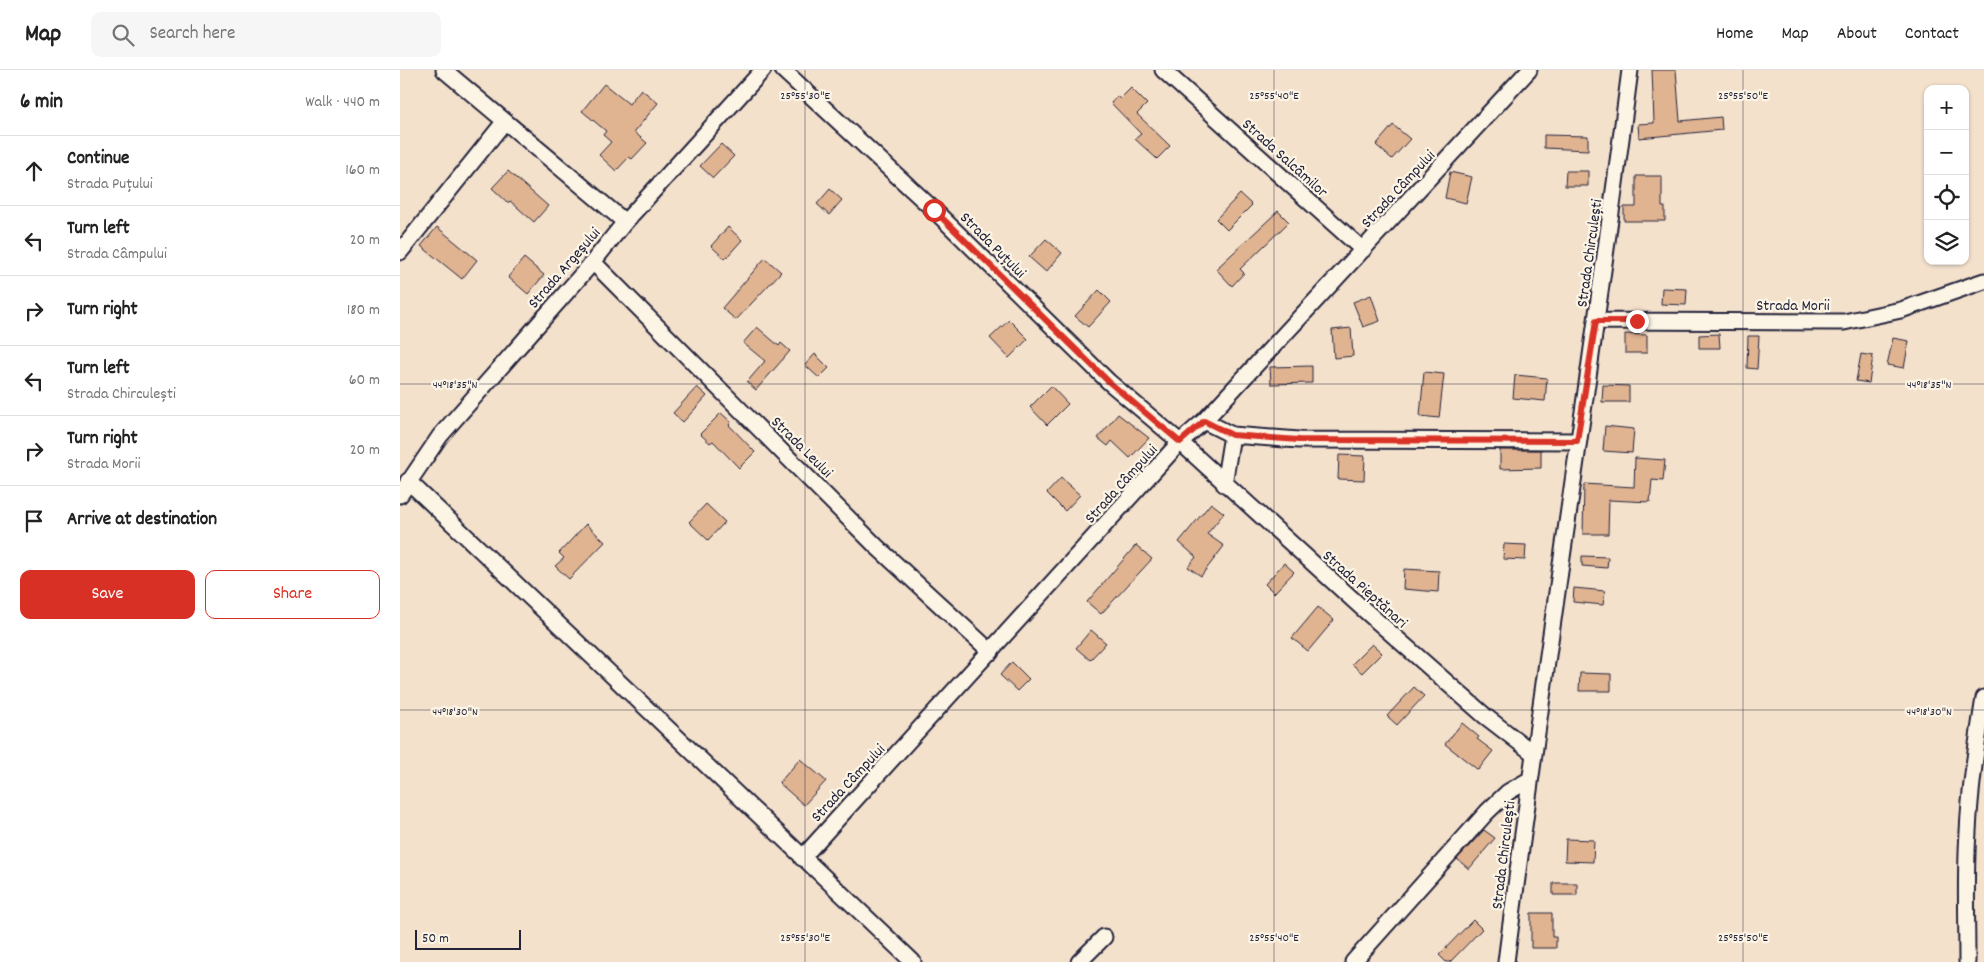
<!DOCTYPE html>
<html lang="en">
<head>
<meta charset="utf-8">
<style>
  :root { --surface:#fff; --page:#f6f6f6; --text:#222; --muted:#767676; --line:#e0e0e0; --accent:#d93025 }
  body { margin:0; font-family:Dekko,sans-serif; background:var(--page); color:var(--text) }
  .controls { position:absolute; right:15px; top:15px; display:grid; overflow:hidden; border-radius:10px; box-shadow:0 1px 4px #0004 }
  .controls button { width:45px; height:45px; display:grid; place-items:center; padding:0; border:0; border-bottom:1px solid var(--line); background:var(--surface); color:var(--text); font:25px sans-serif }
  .scale { position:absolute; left:15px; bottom:12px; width:106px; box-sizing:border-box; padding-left:5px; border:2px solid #22223b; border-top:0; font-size:14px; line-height:18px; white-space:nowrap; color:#22223b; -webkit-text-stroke:4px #fcf5e5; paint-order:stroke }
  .stop { position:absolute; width:15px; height:15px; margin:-11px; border:4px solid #d93025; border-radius:50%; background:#fff }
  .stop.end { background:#d93025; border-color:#fff; box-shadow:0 1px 5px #0008 }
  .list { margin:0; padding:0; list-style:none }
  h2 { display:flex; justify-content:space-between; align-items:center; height:65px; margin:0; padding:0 20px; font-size:21px }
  h2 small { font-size:16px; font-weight:400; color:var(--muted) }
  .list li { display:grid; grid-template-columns:32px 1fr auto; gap:15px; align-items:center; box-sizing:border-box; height:70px; padding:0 20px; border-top:1px solid var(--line) }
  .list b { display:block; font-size:19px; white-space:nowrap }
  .list p { margin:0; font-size:16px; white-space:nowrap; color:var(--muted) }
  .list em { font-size:16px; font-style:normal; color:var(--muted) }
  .actions { display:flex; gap:10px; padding:15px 20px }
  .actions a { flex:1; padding:11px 0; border:1px solid var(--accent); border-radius:10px; text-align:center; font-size:18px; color:var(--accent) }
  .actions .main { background:var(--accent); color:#fff }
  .icon { flex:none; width:28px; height:28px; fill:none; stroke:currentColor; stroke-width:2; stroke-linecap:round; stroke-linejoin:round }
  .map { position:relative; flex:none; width:1584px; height:892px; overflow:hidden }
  header { display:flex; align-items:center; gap:30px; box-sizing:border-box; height:70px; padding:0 25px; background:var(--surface); border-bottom:1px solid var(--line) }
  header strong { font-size:24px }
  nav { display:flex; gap:28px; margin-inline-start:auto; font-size:18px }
  .search { width:350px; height:45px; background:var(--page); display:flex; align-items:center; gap:12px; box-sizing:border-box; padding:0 18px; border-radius:10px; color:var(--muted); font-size:19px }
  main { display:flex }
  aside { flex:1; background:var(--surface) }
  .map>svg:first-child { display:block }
</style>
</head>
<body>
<header>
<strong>Map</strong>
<div class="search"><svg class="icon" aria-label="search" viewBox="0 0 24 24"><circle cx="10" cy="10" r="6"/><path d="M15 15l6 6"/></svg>Search here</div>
<nav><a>Home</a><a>Map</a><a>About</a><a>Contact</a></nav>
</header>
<main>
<aside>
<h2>6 min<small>Walk · 440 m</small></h2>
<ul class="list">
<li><svg class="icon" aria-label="ahead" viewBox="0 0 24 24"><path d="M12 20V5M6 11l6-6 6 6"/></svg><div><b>Continue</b><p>Strada Puțului</p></div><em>160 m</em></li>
<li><svg class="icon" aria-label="left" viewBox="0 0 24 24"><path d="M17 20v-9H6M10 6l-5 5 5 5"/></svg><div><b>Turn left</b><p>Strada Câmpului</p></div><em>20 m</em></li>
<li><svg class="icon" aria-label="right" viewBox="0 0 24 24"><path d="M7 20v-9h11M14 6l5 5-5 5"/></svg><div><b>Turn right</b></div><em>180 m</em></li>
<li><svg class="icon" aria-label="left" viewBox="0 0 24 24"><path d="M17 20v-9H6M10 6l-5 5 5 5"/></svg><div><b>Turn left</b><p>Strada Chirculești</p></div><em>60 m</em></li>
<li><svg class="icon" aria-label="right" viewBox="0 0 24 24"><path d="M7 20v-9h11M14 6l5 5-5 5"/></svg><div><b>Turn right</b><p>Strada Morii</p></div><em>20 m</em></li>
<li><svg class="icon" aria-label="arrive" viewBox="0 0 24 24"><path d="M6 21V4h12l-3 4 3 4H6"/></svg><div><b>Arrive at destination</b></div></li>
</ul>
<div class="actions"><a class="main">Save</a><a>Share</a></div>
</aside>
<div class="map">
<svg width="1584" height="892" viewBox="0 0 1584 892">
  <rect width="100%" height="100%" fill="#f4e1cc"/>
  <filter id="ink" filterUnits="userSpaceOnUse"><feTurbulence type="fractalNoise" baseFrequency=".02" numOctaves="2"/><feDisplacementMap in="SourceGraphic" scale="10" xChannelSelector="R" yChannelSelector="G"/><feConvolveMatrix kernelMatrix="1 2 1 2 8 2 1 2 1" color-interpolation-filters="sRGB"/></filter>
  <g filter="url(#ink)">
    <path fill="#e0b391" stroke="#22223b" d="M1252,0H1276L1280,51L1321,47L1322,60L1239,68L1238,54L1254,53Z
      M204,14L229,34L241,19L258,33L234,62L247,73L232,89L229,87L216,101L199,85L211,72L203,65L206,61L182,41Z
      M731,18L747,34L737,44L770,76L757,89L735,69L741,64L711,33L717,26L720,29Z
      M993,55L1010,69L992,89L976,75Z
      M1144,65L1188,66V80L1144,78Z
      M321,74L334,86L313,108L300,96Z
      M108,101L148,136L134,152L110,131L108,133L92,118Z
      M1166,101H1188V116H1165Z
      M1050,102L1072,107L1066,133L1045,128Z
      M1236,106H1262V137H1265V151H1224V137H1236Z
      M430,119L442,130L429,145L417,134Z
      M840,124L852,135L827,160L816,149Z
      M878,141L889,152L840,199L844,203L832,216L816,199Z
      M37,157L77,190L62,209L21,176Z
      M328,157L342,170L325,189L311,176Z
      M646,169L662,183L646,202L629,187Z
      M124,188L144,205L128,224L108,207Z
      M365,188L381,202L336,250L322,238Z
      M1262,218L1287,219L1286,235L1261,234Z
      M699,220L711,232L688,257L675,246Z
      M971,225L980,251L963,257L953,232Z
      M609,250L628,269L609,288L590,268Z
      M357,257L379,276L381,273L390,281L356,320L347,312L365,291L343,273Z
      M951,258L953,286L934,288L932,260Z
      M1225,264L1247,265V283H1225Z
      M1319,264L1320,278H1299V265Z
      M1348,266H1359L1357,299L1347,298Z
      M1493,268L1509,271L1504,298L1487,295Z
      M415,284L429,298L419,308L405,295Z
      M1461,284L1473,286L1469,313L1456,311Z
      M912,296V313L871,314L870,297Z
      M1024,302L1044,304L1039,348L1020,346Z
      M1115,305L1147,308L1145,331L1113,328Z
      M1203,315L1229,316V332H1202Z
      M651,316L668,334L647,355L630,337Z
      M297,317L307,326L283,352L273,343Z
      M321,343L331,352L329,355L355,382L339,398L313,371L310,373L300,364Z
      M718,344L749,368L730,388L712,371L708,376L698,368Z
      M1205,356L1234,359L1232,383L1203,381Z
      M1100,380H1141V398L1100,399Z
      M939,385L965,386L964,410L938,409Z
      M1235,388L1265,390L1263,411L1252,410L1250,432L1209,430L1208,464H1183L1184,414L1234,417Z
      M661,408L680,425L665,441L647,423Z
      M811,433L824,443L807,464L824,476L801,506L788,497L796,487L779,472Z
      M306,434L325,452L308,470L289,452Z
      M186,454L205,472L169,509L155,496L164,488L159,483Z
      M1104,474L1126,475L1125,490L1103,489Z
      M736,475L752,489L701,544L687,532Z
      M1182,486L1208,487L1207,498L1182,496Z
      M884,493L894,502L874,523L865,514Z
      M1004,499L1039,501L1038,522L1003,519Z
      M1174,518L1205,521L1203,535L1173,532Z
      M918,537L934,550L908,581L892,568Z
      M691,560L706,573L690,590L676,578Z
      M972,574L982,583L962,603L952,594Z
      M612,592L629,609L617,621L600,605Z
      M1180,603L1211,604V621H1179Z
      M1014,617L1024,626L997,655L987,646Z
      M1062,653L1079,667L1077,669L1093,681L1078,700L1045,674Z
      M400,689L426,711L404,735L379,713Z
      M1084,760L1095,768L1069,799L1057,789Z
      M1166,769L1194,770L1193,792L1165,791Z
      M1153,813H1177V825H1153Z
      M1131,843H1152V867H1156V878H1131Z
      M1073,850L1082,859L1050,892H1046L1039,885Z"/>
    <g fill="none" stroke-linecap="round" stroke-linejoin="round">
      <defs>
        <path id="minor" d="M44,0L225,152
          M383,0L534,140L709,312L780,372L961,537L1085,646L1133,683
          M763,0L963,180
          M0,182L105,51
          M193,192L476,476L591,582
          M1196,251L1444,252L1501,240L1584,211
          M804,351L832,365L899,370L1177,371
          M8,411L513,892
          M824,414L832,365
          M0,425L40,366L193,192L225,152L363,0
          M402,788L780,372L804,351L1129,0
          M679,892L704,867
          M953,892L1087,742L1108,722L1129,710
          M1106,892C1144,594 1192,298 1230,0
          M1567,892C1567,849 1565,805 1568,762C1570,717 1577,673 1584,628"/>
      </defs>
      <use href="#minor" stroke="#22223b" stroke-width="19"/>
      <use href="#minor" stroke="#fcf5e5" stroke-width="15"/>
    </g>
  </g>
  <g fill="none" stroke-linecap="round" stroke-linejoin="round" filter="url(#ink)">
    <path stroke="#d93025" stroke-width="6" d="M534,140L709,312L780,372L804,351L832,365L899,370L1177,371L1196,251H1237"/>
  </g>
  <path fill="none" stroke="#22223b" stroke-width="1" stroke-opacity="0.45" d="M405,0V892M874,0V892M1343,0V892M0,314H1584M0,640H1584"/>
  <g text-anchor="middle" stroke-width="4.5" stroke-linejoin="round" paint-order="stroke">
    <g font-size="16" fill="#22223b" stroke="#fcf5e5">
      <text transform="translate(886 87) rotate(42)" y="6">Strada Salcâmilor</text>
      <text transform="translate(997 118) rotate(-47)" y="6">Strada Câmpului</text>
      <text transform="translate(594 174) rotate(45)" y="6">Strada Puțului</text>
      <text transform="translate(1188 183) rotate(-82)" y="6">Strada Chirculești</text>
      <text transform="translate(163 197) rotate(-49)" y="6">Strada Argeșului</text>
      <text x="1393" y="240">Strada Morii</text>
      <text transform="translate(403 376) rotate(45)" y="6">Strada Leului</text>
      <text transform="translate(720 413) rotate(-48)" y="6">Strada Câmpului</text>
      <text transform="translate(966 518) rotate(42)" y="6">Strada Pieptănari</text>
      <text transform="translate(447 712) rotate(-47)" y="6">Strada Câmpului</text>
      <text transform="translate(1102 785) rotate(-83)" y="6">Strada Chirculești</text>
    </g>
  </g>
  <g font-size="12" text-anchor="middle" fill="#22223b" stroke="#fcf5e5" stroke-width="4.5" stroke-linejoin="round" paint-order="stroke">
    <text x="405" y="29">25°55'30"E</text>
    <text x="874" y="29">25°55'40"E</text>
    <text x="1343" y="29">25°55'50"E</text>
    <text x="55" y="318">44°18'35"N</text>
    <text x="1529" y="318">44°18'35"N</text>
    <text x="55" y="645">44°18'30"N</text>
    <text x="1529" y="645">44°18'30"N</text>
    <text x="405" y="871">25°55'30"E</text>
    <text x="874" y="871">25°55'40"E</text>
    <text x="1343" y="871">25°55'50"E</text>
  </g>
</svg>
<div class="controls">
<button>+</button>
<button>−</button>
<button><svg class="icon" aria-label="locate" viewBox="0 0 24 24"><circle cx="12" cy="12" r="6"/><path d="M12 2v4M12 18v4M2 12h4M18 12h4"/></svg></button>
<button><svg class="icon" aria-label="layers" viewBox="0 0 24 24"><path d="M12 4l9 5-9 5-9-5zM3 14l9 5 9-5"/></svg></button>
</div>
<div class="scale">50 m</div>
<div class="stop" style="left:534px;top:140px"></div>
<div class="stop end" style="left:1237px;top:251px"></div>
</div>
</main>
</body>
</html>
